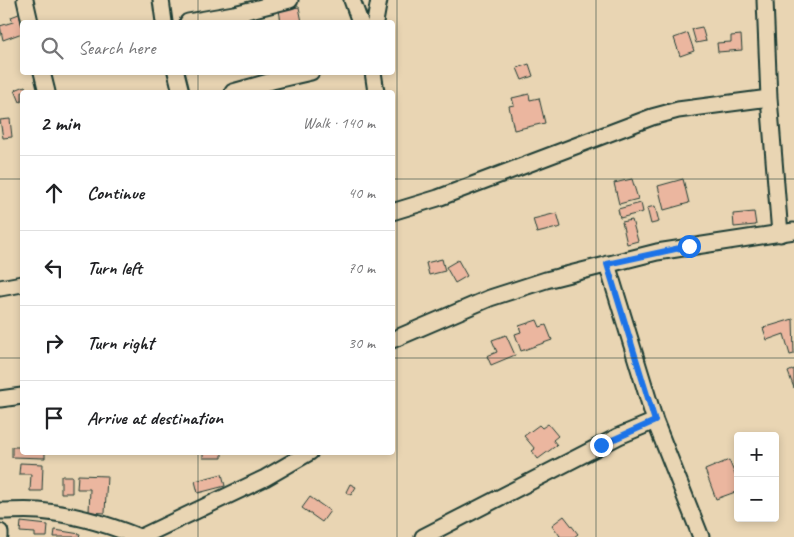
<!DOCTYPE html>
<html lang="en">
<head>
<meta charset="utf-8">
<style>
  :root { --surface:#fff; --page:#f2f2f2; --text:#202124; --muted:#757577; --line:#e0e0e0 }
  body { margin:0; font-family:Caveat,sans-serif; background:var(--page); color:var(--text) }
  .controls { position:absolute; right:15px; bottom:15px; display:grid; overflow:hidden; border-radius:5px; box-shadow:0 2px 8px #0003 }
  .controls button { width:45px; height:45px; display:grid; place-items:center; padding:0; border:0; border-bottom:1px solid var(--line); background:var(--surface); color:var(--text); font:25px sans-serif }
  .stop { position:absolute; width:15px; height:15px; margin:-11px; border:4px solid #1a73e8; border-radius:50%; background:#fff }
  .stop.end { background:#1a73e8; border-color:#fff; box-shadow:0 1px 5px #0008 }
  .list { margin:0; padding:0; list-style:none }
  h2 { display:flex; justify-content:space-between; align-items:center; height:65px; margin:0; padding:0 20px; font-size:21px }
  h2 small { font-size:16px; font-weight:400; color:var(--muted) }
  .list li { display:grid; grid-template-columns:32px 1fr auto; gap:15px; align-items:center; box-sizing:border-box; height:75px; padding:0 20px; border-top:1px solid var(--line) }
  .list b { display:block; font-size:19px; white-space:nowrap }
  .list em { font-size:16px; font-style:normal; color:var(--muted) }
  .icon { flex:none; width:28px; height:28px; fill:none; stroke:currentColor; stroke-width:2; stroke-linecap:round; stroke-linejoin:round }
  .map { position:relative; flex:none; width:794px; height:537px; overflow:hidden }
  .search { position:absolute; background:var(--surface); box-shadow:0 2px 8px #0003; left:20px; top:20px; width:375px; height:55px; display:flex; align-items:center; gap:12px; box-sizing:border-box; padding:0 18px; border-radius:5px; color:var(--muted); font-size:19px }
  .panel { position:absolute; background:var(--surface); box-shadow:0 2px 8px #0003; left:20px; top:90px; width:375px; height:365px; border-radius:5px }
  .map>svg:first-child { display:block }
</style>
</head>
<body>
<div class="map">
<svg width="794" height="537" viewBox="0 0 794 537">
  <rect width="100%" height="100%" fill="#e9d5b3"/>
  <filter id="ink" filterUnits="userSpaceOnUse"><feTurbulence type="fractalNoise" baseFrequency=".02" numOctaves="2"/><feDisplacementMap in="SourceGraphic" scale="10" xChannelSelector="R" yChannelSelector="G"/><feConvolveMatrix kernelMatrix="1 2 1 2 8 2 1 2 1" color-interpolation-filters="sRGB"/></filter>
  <g filter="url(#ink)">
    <path fill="#ebb69f" stroke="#1f3d34" d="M299,7L302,22H281L279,10Z
      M19,14L22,25V33L3,40L0,26L13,22L11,17Z
      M702,27L706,41L696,43L692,29Z
      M688,33L694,51L680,56L674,38Z
      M741,35L742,50L718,52L717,43L731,42V36Z
      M529,64L533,76L522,80L517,68Z
      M25,86L27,92H22V101L20,102L15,90Z
      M529,94L530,100L539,98L545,123L514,130L509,106L514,105L512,98Z
      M10,119L12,137L3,138L0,120Z
      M632,179L638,199L619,204L614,183Z
      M683,179L689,203L664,210L658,186Z
      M641,203L643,212L620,218L618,209Z
      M655,206L659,222L651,224L647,208Z
      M754,212L756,225L734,227L733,214Z
      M557,213L561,227L537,233L533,219Z
      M632,220L638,241L627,244L622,222Z
      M442,259L445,271L429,275L426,263Z
      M458,260L467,276L455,283L446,267Z
      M793,319L794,354L790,355L784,334L767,340L763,328Z
      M537,320L540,327L546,325L552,340L521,351L515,334L521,332L519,326Z
      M506,335L515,355L491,365L487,356L497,352L492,340Z
      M794,369V388L788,372Z
      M548,424L558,436L553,440L557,445L538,459L532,451L535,449L524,436L539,425L542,428Z
      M12,447H22V452H45V458L12,457Z
      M203,452H222V458H203Z
      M729,460L738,482V491L716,499L705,470Z
      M20,463L43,464L42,491H30L31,474H19Z
      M222,474L225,486L198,493L195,481Z
      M78,475L107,476L105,513L89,512L90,489H77Z
      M61,476H72V493H61Z
      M350,484L356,487L351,495L346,492Z
      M310,497L330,511L322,522L302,508Z
      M564,516L578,534L574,537H559L560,536L552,525Z
      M21,522L48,525L47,537H35V533L20,532Z
      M55,530L80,534L79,537H54Z"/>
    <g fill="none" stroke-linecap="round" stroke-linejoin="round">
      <defs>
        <path id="minor" d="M25,0L30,22
          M161,0L164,22
          M352,0L360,22
          M765,0L769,98L780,234
          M188,22L234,14L290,0
          M375,22L379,0
          M42,72L47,92
          M176,72L181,92
          M373,72L376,92
          M233,92L272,81L311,72
          M392,212L438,198L652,117L678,110L769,98
          M607,264L655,421L701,537
          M0,288L22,284
          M392,340L490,298L546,280L657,252L794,231
          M0,399L22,396
          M0,511C13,511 26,510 39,511C73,514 107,524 139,537
          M0,532V537
          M141,537L265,478L310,452
          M423,537L619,436L655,421"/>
      </defs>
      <use href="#minor" stroke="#1f3d34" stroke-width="19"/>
      <use href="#minor" stroke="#e9d5b3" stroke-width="15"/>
    </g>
  </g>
  <g fill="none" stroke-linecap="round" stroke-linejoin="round" filter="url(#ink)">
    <path stroke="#1a73e8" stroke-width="6" d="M601,445L655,421L607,264L689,246"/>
  </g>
  <path fill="none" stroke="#1f3d34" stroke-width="1" stroke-opacity="0.55" d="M198,0V22M397,0V537M596,0V537M198,72V92M0,179H22M392,179H794M0,358H22M392,358H794M198,452V537"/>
</svg>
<div class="controls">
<button>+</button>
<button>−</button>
</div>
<div class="stop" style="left:689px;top:246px"></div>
<div class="stop end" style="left:601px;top:445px"></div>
<div class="search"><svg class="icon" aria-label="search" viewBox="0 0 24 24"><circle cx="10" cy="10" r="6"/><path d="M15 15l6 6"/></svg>Search here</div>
<section class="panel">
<h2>2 min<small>Walk · 140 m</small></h2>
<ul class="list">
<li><svg class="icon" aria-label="ahead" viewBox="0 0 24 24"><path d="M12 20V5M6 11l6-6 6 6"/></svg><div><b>Continue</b></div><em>40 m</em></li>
<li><svg class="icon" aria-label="left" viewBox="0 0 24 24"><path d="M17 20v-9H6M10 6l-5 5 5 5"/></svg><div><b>Turn left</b></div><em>70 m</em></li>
<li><svg class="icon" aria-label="right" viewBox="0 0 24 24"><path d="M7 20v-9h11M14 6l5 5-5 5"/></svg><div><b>Turn right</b></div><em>30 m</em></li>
<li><svg class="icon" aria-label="arrive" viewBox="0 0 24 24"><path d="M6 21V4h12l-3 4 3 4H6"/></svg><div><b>Arrive at destination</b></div></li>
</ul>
</section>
</div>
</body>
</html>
